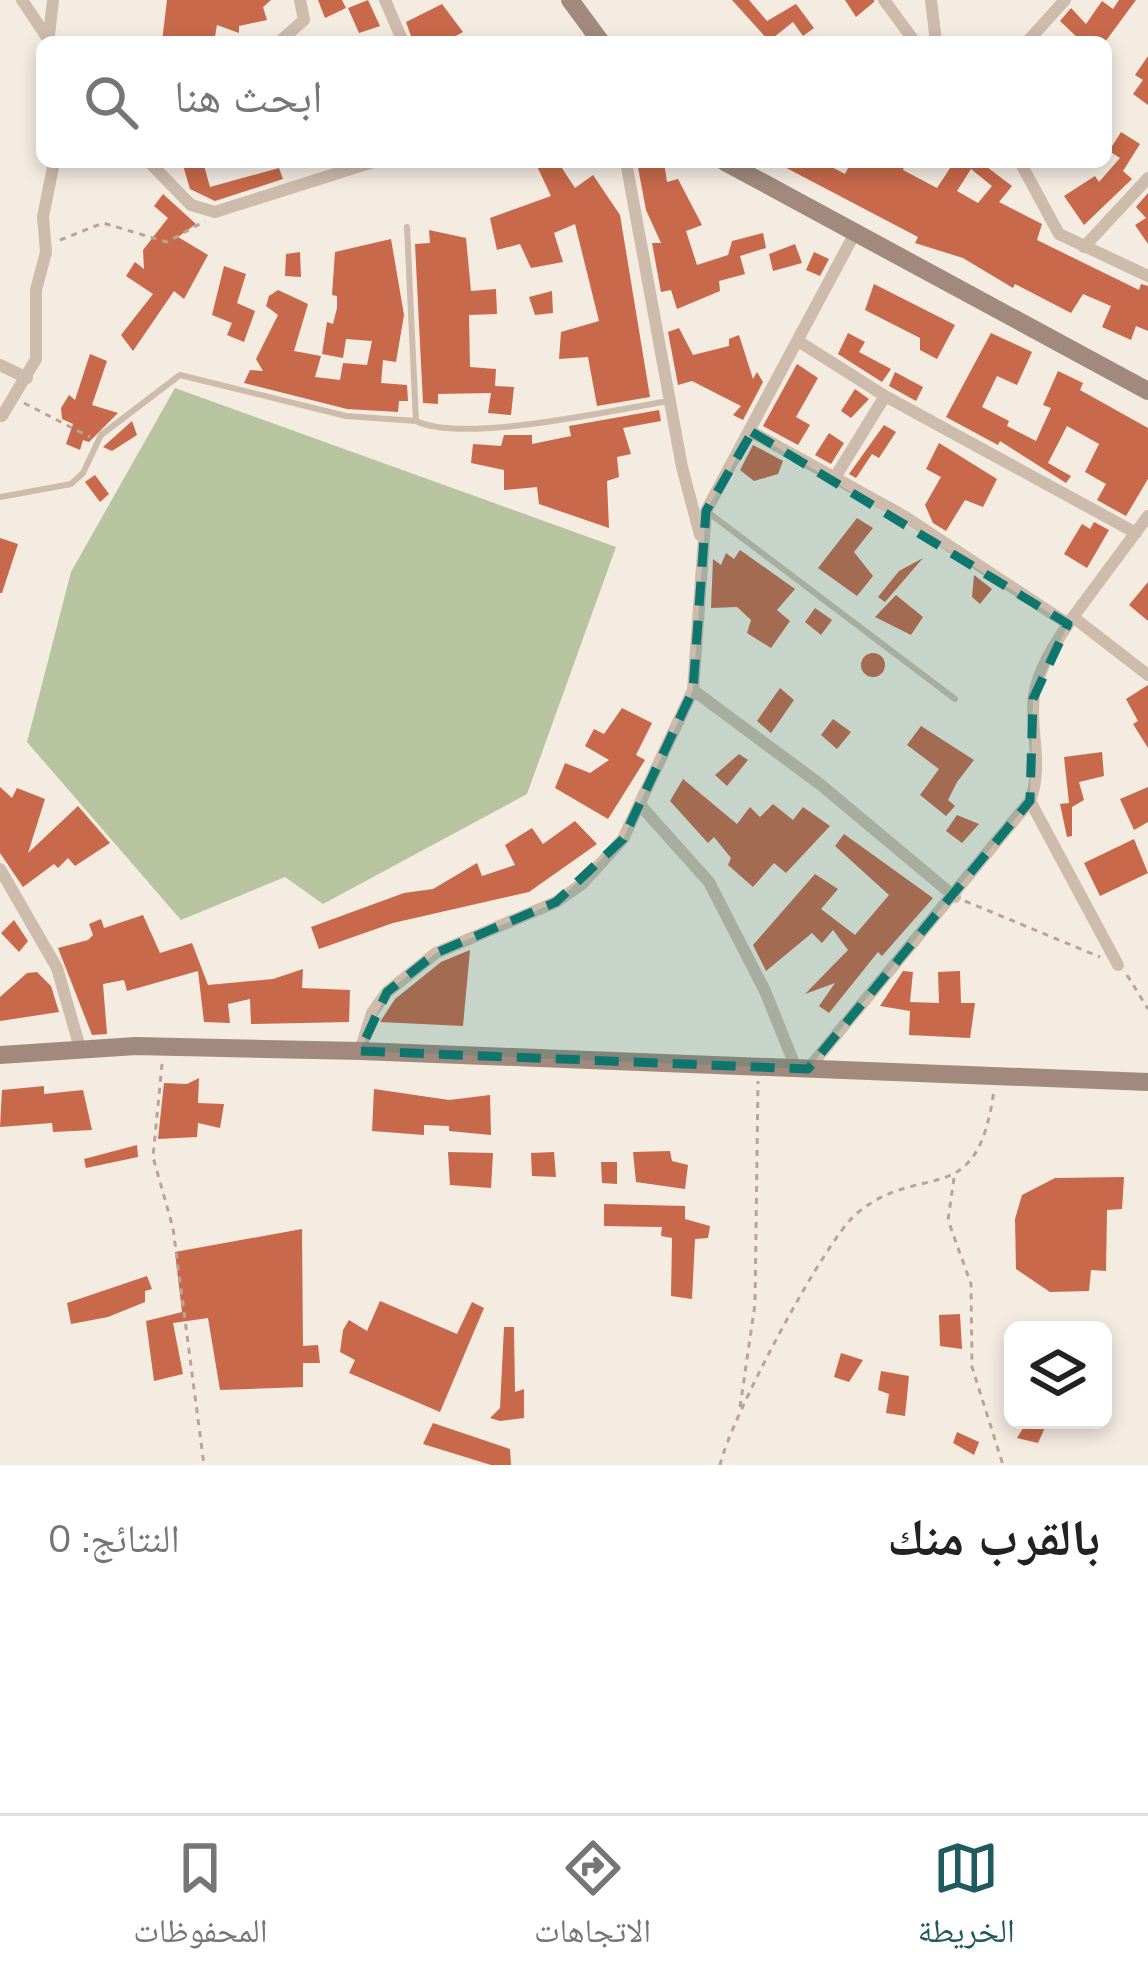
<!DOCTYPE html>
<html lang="ar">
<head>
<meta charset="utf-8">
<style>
  :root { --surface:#fff; --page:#f6f6f6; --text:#222; --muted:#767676; --line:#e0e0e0; --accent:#1f5a5e }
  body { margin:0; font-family:"Nunito Sans","Noto Naskh Arabic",sans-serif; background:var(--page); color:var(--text); direction:rtl }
  .controls { position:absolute; right:36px; bottom:36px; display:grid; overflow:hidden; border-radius:18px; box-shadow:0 6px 18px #0003 }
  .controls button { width:108px; height:108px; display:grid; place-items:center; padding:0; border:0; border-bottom:3px solid var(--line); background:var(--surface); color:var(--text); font:60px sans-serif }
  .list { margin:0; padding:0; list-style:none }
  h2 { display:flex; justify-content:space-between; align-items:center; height:156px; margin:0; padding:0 48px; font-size:51px }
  h2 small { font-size:39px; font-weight:400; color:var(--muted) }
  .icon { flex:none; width:66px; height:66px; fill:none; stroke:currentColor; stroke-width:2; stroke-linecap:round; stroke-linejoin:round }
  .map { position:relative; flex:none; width:1148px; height:1465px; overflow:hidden; direction:ltr }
  .search { position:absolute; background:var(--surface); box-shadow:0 6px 18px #0003; left:36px; right:36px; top:36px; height:132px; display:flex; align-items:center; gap:30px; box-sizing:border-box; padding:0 42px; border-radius:18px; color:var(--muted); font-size:45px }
  .sheet { height:348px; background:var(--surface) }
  nav { display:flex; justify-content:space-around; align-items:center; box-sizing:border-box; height:168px; border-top:3px solid var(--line); background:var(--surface); font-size:33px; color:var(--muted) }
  nav a { display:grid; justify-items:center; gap:6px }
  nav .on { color:var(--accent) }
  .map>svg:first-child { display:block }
</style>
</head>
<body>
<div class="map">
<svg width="1148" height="1465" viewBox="0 0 1148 1465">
  <rect width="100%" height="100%" fill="#f4ebe1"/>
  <path fill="#b8c4a0" d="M175,388L616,547L527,794L323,904L285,877L181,920L27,742L71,572Z"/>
  <path fill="#c8694b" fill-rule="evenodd" d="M167,0H271L263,7L267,20L239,26V33L217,25L214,42H162Z
    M318,0H342L346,8L325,18Z
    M368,0L380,26L359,33L348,8Z
    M732,0H749L767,21L796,4L814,28L803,36L793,22L769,41Z
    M845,0H874V2L856,17Z
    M1119,0H1136L1105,42H1082L1060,21L1071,8L1086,24L1102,1L1113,9Z
    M442,4L463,32L445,42H413L406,22Z
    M1148,56V105L1133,94L1143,80L1135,75Z
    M1121,132L1140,144L1123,171L1132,179L1084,225L1064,196L1095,176L1099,182L1120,158L1109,151Z
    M182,162H203L210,187L279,168L283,179L215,201L190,189Z
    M535,162H558L575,188L593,175L620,215L650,397L597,406L588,357L559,359L561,332L599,321L575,224L554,233L563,262L531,268L520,244L497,250L490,218L551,196Z
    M637,162H664L667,182L678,179L702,225L686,231L697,265L728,255L732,241L763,233L766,248L740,256L745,274L719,281L720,291L677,309L671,290L661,292L652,243H661L646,210Z
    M775,162H822L845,174L851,162H905L903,170L937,188L954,162H992L987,167L1012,186L999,202L1042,224L1037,240L1139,290L1141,284L1148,286V331L1136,326L1131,340L1102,327L1111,306L1083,294L1071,313L1015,284L1013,288L963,258L915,243L918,237ZM971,169L992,186L978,203L957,191Z
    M1148,193V244L1135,225L1146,218L1136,207Z
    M163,194L196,224L178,237L208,255L184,299L174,291L133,351L121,335L153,294L126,276L135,262L144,269L143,250L168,218L154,206Z
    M429,230L466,238L471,291L496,289L497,314L469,315L470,367L496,369L495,386L514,387L511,415L488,413L491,393L438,394V404L423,403L415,244L430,243Z
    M391,239L404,315L396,362L383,360L381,383L407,385L408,401H399L398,412L347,409L244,383L250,370L263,371L256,359L278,315L266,306L269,296L278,290L308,304L294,351L321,356L315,377L340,380L343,363L367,365L372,341L346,339L343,358L322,354L327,322L333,324L337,308V296L332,295L335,252Z
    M795,244L802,263L773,271L769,254Z
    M300,252L301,277L285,276L286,254Z
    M814,252L829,259L820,276L806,270Z
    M224,266L246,274L237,303L255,311L244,342L227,335L232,323L212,315Z
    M874,284L955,325L937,359L920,350V338L865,310Z
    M552,291L553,313L535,315L529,297Z
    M679,328L693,355L729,346V339L739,335L753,379L757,372L763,382L743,420L733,415L741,406L692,381L678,385L668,332Z
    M848,333L865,342L859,352L891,369L882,382L838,354Z
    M991,333L1032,352L1017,385L997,376L982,407L1009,421L1007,426L1036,441L1051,408L1043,405L1058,371L1083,383L1080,390L1148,428V479L1126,516L1097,500L1106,484L1085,472L1099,444L1067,426L1048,463L1071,476L1066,483L1000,441L998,445L946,417Z
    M90,354L107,361L92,405L118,413L89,442L83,440L80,450L66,444L73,424L62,419L61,408L69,395L75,400Z
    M797,364L818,378L796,417L810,425L798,445L763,426Z
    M895,372L923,387L916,401L889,386Z
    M855,389L869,399L851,418L841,411Z
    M659,410L661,421L623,428L631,454L617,457L619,477L607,481L609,528L539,504L537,487L504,490V470L471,463L473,444L501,446L504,435H532V444L571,436L569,426Z
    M132,421L137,435L112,451L103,447Z
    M884,425L896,432L879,458L872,454L856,478L849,474Z
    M829,433L844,443L831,464L815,455Z
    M939,443L997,479L983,507L965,500L946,531L933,523L925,505L941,477L926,469Z
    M753,445L783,461L778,474L754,481L740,470Z
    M95,475L109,494L100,502L85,482Z
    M857,518L873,528L854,552L873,576L857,596L818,568Z
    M1094,522L1109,530L1087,568L1064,554L1082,524L1090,529Z
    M0,538L18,544L2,593H0Z
    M740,550L795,589L777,610L790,621L771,648L747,633L751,620L737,607L711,608L713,559L721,565L726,553L734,559Z
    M923,558L885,602L878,597L899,571Z
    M974,575L992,589L980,604L972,597Z
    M1148,582V621L1129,605Z
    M896,595L923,617L911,635L875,617Z
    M815,608L832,620L821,635L805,622Z
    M861 665a12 12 0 1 1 24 0a12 12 0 1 1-24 0Z
    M1148,685V748L1133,724L1138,721L1126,699Z
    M780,688L794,700L771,733L757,721Z
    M622,708L652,723L636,755L645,760L608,819L555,788L565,763L590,773L609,760L585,746L594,729L604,734Z
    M833,719L851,732L837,749L821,735Z
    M921,726L974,760L957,782L948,800L955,806L946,816L920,795L939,769L907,745Z
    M1102,752L1104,776L1079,782L1084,800L1072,807V836L1067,837L1060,804L1069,803L1064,757Z
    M739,754L748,760L727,786L715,775Z
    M683,779L737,824L750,807L760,817L773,804L793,820L803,807L830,826L786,873L774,863L753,887L728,865L731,858L714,837L708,843L670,801Z
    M0,787L12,798L17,788L45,799L28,853L78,806L110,843L75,866L68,858L58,868L54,864L23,887L0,853Z
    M1148,787V822L1134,830L1120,799Z
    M957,815L979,824L962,843L946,831Z
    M575,821L597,844L529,892L393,923L319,949L311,927L404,893L433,889L477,863L482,876L515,865L505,845L532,828L543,844Z
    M844,834L933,898L882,956L878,952L829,1013L819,1006L835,983L805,994L848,950L833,930L822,943L812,933L766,971L753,945L815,874L838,889L821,909L855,935L889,895L835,846Z
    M1134,839L1148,873L1100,896L1084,863Z
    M143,915L160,953L192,943L208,985L273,979L303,969L302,988L350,990L349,1022L251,1024L250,999L228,1004L230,1023L204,1022L198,971L127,991L124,980L103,984L107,1034L92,1035L58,948L88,940L93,935L89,924L101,919L104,928Z
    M14,920L28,941L19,952L1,933Z
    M470,950L463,1026L380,1022L395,999L441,962Z
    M903,971L913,972L910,1002L939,1003L938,972L960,971L961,1003H975L970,1038L909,1035L910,1011L880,1006Z
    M37,972L51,986L59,1012L0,1021V997L27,973Z
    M199,1078L198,1103L224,1104L220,1128L198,1123L197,1137L158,1139L164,1083L187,1084Z
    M44,1086V1094L83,1090L92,1130L53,1132L52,1123L0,1127L2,1090Z
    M374,1089L449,1100L490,1095L491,1135L449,1131V1126L424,1125V1135L372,1131Z
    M137,1145L138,1157L86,1168L84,1159Z
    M670,1151L672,1161L688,1165L685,1189L636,1182L633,1152Z
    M448,1152L493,1153L491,1188L450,1185Z
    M554,1152L556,1177L532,1176L531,1153Z
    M601,1162H617V1184L602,1183Z
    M1124,1177L1122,1209L1107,1210L1106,1271L1091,1270L1089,1291L1050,1292L1016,1269L1015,1219L1022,1195L1055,1178Z
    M604,1204L685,1206V1219L710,1226L708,1238L695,1239L692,1299L671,1296L672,1238L661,1236L662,1227L604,1226Z
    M302,1229L303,1346L318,1345L320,1363H303V1387L220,1390L208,1318L173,1323L183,1374L154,1381L146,1321L182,1312L175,1252Z
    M147,1276L152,1289L145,1291V1302L108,1317L71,1324L67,1303Z
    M380,1301L457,1334L472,1302L484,1308L440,1412L349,1373L355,1360L340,1352L343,1330L349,1320L367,1331Z
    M960,1314L962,1349L940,1346L939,1315Z
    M504,1327H514L515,1392L524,1389V1418L500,1421L490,1418L500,1408Z
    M841,1353L863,1360L849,1382L834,1377Z
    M881,1371L909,1376L905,1416L886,1413L889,1394L878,1390Z
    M1028,1420L1048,1421L1038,1443L1017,1438Z
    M433,1423L510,1449L511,1465H491L423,1444Z
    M957,1432L979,1442L974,1455L953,1443Z"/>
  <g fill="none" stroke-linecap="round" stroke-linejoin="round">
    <path stroke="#b9a596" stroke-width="3" stroke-dasharray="6 6" stroke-linecap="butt" d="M60,240L103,223L167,242L205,221
      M24,403L90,437
      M965,901L1100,957
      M1127,975L1148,1009
      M162,1064L153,1157L173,1228L204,1465
      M954,1178L948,1220L971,1284L972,1367L1003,1465
      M740,1407L755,1304L758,1081
      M720,1465C730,1420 823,1243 856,1214C923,1158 977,1215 994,1090"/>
    <path stroke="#cdbbac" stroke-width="6" d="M407,227L416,421C463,444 613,410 669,401
      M0,497L71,484L83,473L101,435L180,375L346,416L416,421
      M709,513L955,699"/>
    <path stroke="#cdbbac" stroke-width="12" d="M22,0L50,42
      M385,0L403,42
      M884,0L915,42
      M931,0L936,42
      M49,35L53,0
      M279,42L304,20L300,0
      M1027,42L1065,0
      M149,162L191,205L215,212L373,162
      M626,162L682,467L700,535
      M1020,162L1059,234L1148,276
      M1084,247L1148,178
      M798,341L885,396L1136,533
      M0,365L27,378
      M2,416L36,359V290L46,252L43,217L54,162
      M752,432L904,516L1068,624
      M834,479L885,396
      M1073,617L1148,516
      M693,690L821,785L955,897
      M1030,801L1118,965
      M641,806L709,882L765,991L796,1068
      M0,869L57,968L80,1048
      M360,1051L372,1013L387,992L436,953L556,902L582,884L623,839L693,690L706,511L855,233
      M808,1069L1030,801C1044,764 1029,731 1034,695C1039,667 1057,640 1073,617L1148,675"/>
    <path stroke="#a18a7d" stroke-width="18" d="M570,0L601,42
      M725,162L1148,391
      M0,1055L136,1046L360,1051L1148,1082"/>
  </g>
  <path fill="#0f766e" fill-opacity="0.2" stroke="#0f766e" stroke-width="9" stroke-dasharray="24 15" stroke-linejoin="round" d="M752,432L1068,624L1033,699L1030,801L808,1069L360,1051L387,992L436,953L556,902L623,839L693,690L706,511Z"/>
</svg>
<div class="controls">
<button><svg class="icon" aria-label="layers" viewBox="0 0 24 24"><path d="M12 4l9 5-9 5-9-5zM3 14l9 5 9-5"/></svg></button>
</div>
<div class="search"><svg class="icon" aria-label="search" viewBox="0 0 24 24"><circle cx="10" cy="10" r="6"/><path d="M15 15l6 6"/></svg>ابحث هنا</div>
</div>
<section class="sheet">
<h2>بالقرب منك<small>النتائج: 0</small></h2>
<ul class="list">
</ul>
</section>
<nav>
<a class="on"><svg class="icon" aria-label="map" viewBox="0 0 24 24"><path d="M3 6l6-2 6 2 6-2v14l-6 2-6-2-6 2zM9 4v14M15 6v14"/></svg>الخريطة</a>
<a><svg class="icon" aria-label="directions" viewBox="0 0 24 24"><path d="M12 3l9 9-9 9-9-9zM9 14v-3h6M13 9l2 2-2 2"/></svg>الاتجاهات</a>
<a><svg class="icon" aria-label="saved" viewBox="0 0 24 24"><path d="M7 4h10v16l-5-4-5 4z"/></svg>المحفوظات</a>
</nav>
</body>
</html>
